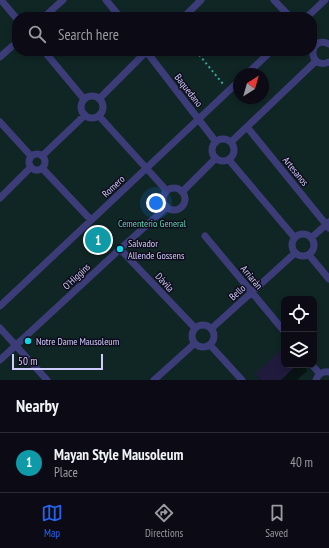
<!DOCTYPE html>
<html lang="en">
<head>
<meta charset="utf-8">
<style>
  :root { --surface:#0b0a15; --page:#191822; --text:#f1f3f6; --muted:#9a9aa0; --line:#2b2b34; --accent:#2563eb }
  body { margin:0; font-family:"PT Sans Narrow",sans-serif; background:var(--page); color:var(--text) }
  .controls { position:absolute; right:12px; bottom:12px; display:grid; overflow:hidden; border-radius:8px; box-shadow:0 2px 6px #0003 }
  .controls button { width:36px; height:36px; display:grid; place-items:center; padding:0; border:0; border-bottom:1px solid var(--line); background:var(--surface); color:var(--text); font:20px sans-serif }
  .compass { position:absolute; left:233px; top:68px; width:36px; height:36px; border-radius:50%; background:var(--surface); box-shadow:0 2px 6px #0003; rotate:37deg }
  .scale { position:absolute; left:12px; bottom:10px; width:91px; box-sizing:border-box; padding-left:4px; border:2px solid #cfccfb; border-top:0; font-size:11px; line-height:14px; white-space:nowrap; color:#cfccfb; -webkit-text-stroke:3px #0f0d1c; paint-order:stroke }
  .you { position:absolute; left:156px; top:203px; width:14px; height:14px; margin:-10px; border:3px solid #fff; border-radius:50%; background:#1a73e8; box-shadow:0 0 0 6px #1a73e833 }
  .badge { display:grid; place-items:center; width:26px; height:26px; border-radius:50%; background:var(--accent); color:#fff; font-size:13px; font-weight:700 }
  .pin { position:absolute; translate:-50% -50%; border:2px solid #fff; box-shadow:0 1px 4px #0006 }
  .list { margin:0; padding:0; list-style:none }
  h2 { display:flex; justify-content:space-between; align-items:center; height:52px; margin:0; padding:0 16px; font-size:17px }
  h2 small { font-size:13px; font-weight:400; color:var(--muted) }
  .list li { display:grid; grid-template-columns:26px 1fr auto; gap:12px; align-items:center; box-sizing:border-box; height:60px; padding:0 16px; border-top:1px solid var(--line) }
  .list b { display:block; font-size:15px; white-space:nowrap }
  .list p { margin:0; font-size:13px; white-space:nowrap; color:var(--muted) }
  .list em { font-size:13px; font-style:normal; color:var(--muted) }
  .icon { flex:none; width:22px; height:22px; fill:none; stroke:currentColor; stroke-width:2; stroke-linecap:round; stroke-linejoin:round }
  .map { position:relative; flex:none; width:329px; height:380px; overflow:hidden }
  .search { position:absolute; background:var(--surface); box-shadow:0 2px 6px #0003; left:12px; right:12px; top:12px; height:44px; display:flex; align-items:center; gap:10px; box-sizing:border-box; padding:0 14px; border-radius:16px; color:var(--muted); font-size:15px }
  .sheet { height:112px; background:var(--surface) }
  nav { display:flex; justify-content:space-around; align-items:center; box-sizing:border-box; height:56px; border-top:1px solid var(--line); background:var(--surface); font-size:11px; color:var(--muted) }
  nav a { display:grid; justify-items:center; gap:2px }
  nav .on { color:var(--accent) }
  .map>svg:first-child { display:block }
</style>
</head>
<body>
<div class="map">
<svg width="329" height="380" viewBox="0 0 329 380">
  <rect width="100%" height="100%" fill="#0f0d1c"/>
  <path fill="#102624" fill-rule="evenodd" d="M0,0H329V380H0ZM17,17H312V51H17ZM239,74H263V98H239ZM284,299H314V365H284Z"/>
  <path fill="#0007" d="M284,349V365H304L307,371L297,380H260L256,374Z"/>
  <path fill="#201a3c" d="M284,347V365H297L281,380H261L255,374Z"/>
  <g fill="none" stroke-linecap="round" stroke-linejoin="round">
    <path stroke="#36a599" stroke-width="2" stroke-dasharray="2 3" stroke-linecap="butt" d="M196,51L223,84"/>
    <path stroke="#3b3c78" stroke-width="7" d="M1,0L17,19
      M106,0L120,17
      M274,0L290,17
      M44,17L63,0
      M184,17L201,0
      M307,17L325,0
      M329,44C308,34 307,71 329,62
      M44,51L84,99
      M146,51L216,142
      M0,57L17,42
      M247,74L271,51
      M81 107a11 11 0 1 1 22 0a11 11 0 1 1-22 0Z
      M99,99L147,51
      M99,116L167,191
      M0,122L31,156
      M247,127L329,228
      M212 150a11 11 0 1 1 22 0a11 11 0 1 1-22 0Z
      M231,142L316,61
      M29 162a8 8 0 1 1 16 0a8 8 0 1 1-16 0Z
      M42,156L85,115
      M229,160L295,238
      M42,168L91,220
      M163 199a11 11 0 1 1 22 0a11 11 0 1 1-22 0Z
      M182,192L216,158
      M0,198L31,167
      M292 245a11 11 0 1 1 22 0a11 11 0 1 1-22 0Z
      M205,236L284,331
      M311,238L329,222
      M120,249L195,328
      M309,255L329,279
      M0,306L239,81
      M192 336a11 11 0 1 1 22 0a11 11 0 1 1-22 0Z
      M0,328L47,380
      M211,329L295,253
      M210,345L242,380
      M0,360L120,249L167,207
      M312,365L320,374
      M154,380L194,344
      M316,380C318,374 323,371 329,372"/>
  </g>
  <g fill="#11d6e2" stroke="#0f0d1c" stroke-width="1.5">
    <circle cx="120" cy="249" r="4"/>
    <circle cx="28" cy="341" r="4"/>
  </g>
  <g text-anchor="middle" stroke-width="3" stroke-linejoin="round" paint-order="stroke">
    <g font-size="10" fill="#cfccfb" stroke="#0f0d1c">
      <text transform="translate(189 90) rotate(52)" y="4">Baquedano</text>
      <text transform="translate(296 171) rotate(51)" y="4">Artesanos</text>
      <text transform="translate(113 186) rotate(-43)" y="4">Romero</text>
      <text transform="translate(76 276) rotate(-43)" y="4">O'Higgins</text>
      <text transform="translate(252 277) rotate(50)" y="4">Arriarán</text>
      <text transform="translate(165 282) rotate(47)" y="4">Dávila</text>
      <text transform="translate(237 292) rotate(-42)" y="4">Bello</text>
    </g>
    <g font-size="10" fill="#5fd4b2" stroke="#0f0d1c">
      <text x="152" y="227">Cementerio General</text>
    </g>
    <g font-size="10" fill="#cfccfb" stroke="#0f0d1c" text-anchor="start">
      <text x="128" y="247">Salvador<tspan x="128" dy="12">Allende Gossens</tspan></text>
      <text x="36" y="345">Notre Dame Mausoleum</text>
    </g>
  </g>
</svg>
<div class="controls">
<button><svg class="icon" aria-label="locate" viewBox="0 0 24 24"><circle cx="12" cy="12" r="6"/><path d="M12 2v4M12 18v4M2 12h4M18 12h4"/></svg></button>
<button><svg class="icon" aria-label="layers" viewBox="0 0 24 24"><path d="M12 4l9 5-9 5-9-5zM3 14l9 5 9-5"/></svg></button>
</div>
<svg class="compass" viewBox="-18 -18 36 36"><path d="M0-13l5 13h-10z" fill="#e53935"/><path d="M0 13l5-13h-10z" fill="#9a9aa0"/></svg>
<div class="scale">50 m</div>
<div class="you"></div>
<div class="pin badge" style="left:98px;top:240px;background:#0f9aa8">1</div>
<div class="search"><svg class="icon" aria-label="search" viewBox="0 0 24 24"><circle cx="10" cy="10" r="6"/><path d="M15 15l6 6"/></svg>Search here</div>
</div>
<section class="sheet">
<h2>Nearby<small></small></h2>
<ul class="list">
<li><span class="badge" style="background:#0f9aa8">1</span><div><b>Mayan Style Mausoleum</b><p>Place</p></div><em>40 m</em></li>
</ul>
</section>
<nav>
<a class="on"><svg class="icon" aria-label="map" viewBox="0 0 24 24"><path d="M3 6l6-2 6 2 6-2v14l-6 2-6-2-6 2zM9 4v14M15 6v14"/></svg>Map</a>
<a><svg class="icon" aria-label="directions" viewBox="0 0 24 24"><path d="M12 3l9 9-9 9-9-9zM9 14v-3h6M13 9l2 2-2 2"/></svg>Directions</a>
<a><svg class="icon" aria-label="saved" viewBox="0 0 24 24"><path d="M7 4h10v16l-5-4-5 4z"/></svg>Saved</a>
</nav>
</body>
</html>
